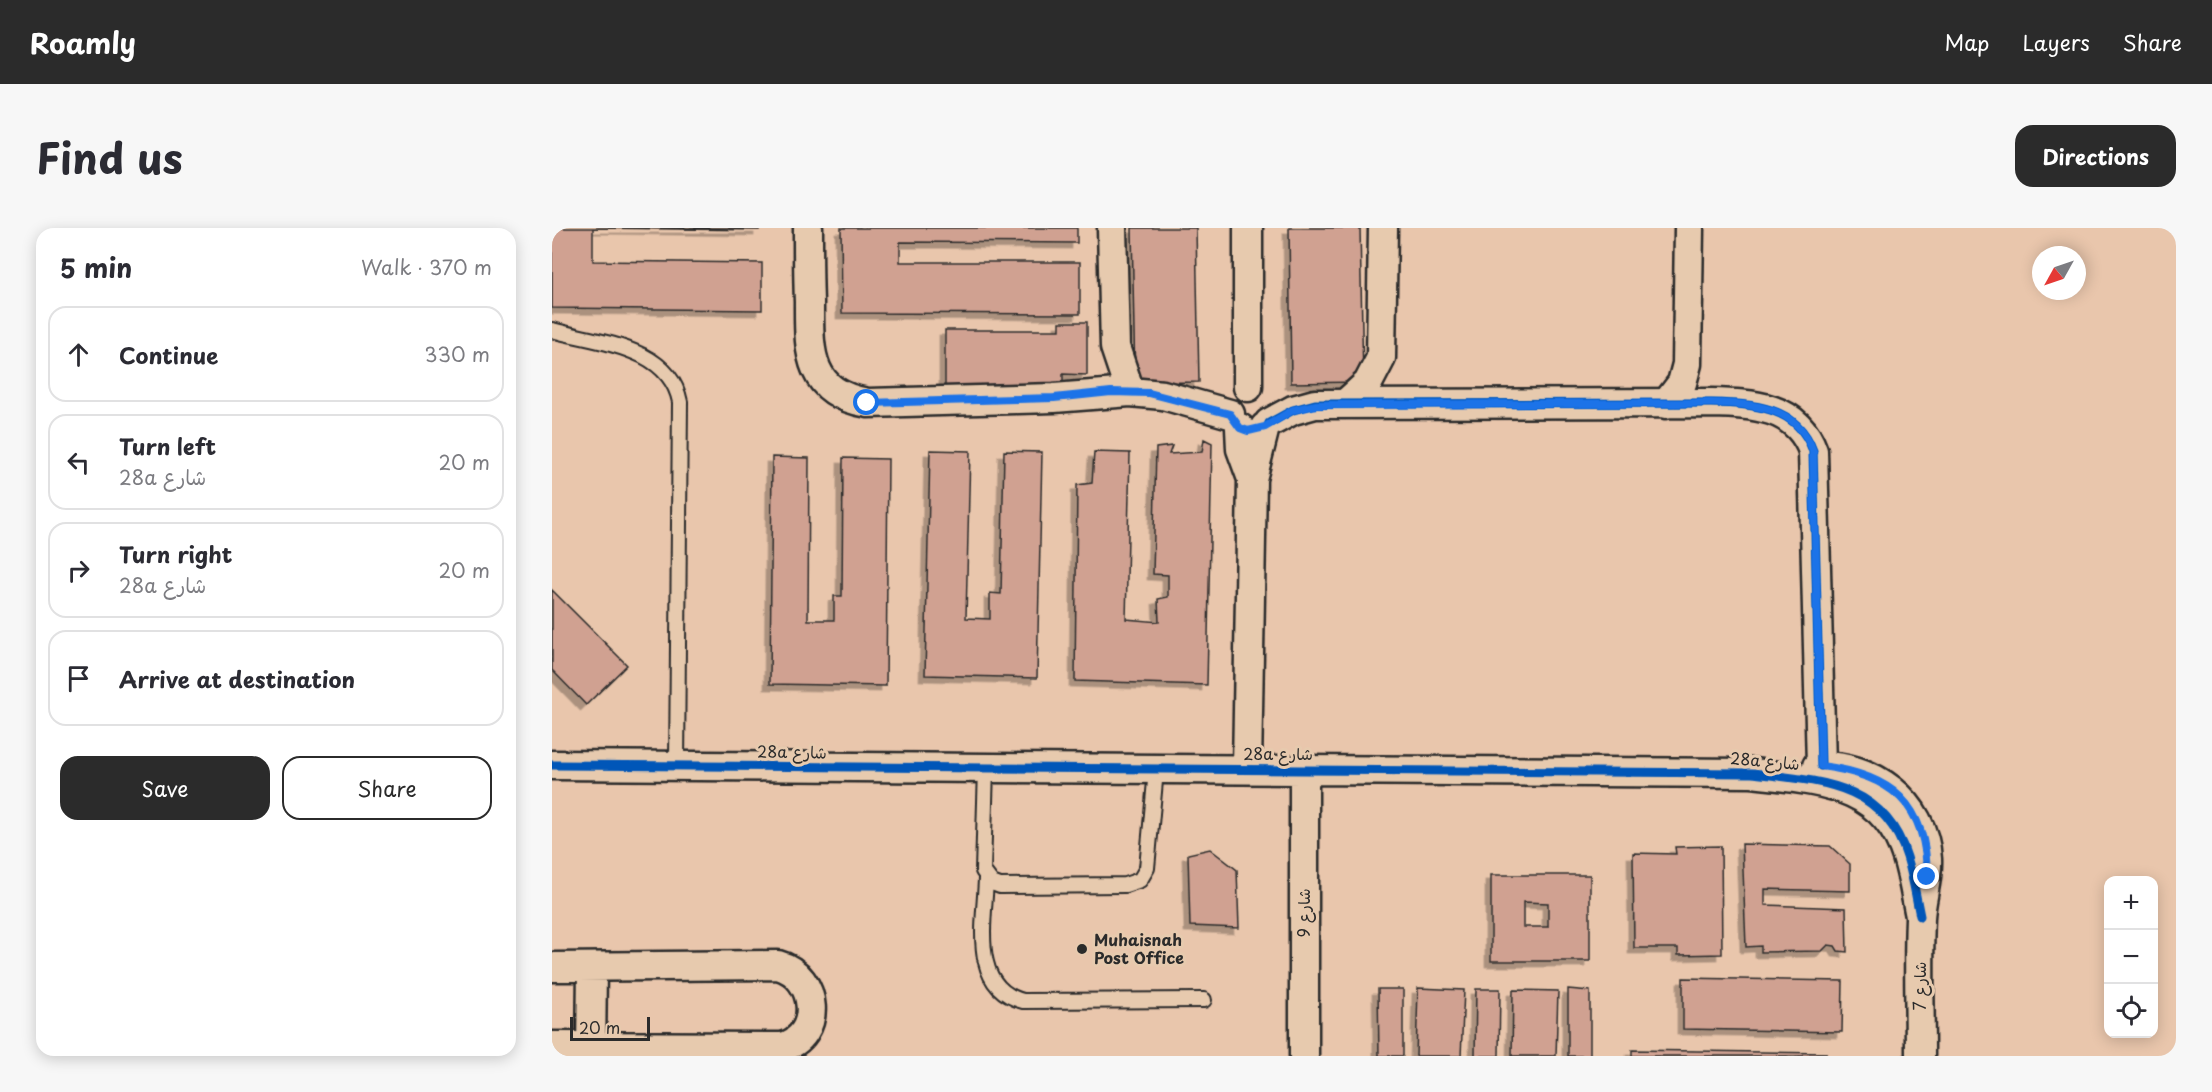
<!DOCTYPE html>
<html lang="en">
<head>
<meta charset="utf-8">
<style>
  :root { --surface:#fff; --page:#f7f7f7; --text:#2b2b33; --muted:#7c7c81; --line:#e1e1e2; --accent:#2b2b2b }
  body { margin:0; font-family:"Playpen Sans","Playpen Sans Arabic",sans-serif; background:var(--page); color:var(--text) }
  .controls { position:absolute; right:18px; bottom:18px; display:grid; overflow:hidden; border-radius:12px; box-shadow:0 3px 15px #0003 }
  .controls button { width:54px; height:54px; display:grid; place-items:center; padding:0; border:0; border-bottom:2px solid var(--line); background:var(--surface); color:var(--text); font:30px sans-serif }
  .compass { position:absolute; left:1480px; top:18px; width:54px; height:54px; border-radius:50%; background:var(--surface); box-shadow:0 3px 15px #0003; rotate:230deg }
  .scale { position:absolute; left:18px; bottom:15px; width:80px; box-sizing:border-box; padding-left:6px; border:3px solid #2b2b2b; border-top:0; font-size:16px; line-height:21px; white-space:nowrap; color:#2b2b2b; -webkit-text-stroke:4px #e7caae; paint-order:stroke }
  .stop { position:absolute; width:18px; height:18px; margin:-14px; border:4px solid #1a73e8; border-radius:50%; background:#fff }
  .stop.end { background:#1a73e8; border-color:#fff; box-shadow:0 2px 6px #0008 }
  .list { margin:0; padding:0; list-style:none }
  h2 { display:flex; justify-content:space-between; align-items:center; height:78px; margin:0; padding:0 24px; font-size:26px }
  h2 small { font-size:20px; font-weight:400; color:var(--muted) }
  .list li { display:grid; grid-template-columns:39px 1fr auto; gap:18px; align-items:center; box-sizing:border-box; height:96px; margin:0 12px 12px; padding:0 12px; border:2px solid var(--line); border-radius:18px }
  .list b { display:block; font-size:22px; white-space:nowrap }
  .list p { margin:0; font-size:20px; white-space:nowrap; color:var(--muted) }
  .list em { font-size:20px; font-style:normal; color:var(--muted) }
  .actions { display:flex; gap:12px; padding:18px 24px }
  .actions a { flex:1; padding:14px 0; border:2px solid var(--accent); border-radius:18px; text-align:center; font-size:21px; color:var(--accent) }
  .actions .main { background:var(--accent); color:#fff }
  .icon { flex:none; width:33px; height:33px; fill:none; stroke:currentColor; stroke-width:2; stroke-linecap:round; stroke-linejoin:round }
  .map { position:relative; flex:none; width:1624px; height:828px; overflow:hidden; border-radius:18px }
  header { display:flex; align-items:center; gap:36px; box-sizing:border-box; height:84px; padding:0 30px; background:var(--accent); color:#fff }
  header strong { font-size:28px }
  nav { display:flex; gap:33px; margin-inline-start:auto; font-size:21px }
  .intro { display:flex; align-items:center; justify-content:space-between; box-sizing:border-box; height:144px; padding:0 36px }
  h1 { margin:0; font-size:42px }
  .button { padding:15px 27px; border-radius:18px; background:var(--accent); color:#fff; font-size:21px; font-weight:700 }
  main { display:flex; gap:36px; padding:0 36px }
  aside { flex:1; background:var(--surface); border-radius:18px; box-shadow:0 3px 15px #0003 }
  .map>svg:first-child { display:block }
</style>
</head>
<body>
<header>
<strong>Roamly</strong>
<nav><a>Map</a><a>Layers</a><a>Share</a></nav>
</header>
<div class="intro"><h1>Find us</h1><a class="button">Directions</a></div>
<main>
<aside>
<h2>5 min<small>Walk · 370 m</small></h2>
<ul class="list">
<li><svg class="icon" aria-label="ahead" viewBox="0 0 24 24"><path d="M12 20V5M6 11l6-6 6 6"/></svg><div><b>Continue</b></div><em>330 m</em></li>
<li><svg class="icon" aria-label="left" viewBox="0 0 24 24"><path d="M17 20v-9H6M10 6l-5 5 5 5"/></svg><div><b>Turn left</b><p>28a شارع</p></div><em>20 m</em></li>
<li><svg class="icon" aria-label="right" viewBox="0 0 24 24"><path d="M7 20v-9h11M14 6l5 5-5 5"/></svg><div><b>Turn right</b><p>28a شارع</p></div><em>20 m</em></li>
<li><svg class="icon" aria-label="arrive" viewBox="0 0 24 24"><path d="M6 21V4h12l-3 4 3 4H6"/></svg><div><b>Arrive at destination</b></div></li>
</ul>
<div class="actions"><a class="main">Save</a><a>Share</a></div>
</aside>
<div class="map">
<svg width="1624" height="828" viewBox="0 0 1624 828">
  <defs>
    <filter id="shadow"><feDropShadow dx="-5.5" dy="5.5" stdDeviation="0" flood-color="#0004"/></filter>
  </defs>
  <rect width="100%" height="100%" fill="#e9c6ac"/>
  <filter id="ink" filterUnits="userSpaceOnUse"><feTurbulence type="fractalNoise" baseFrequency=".0167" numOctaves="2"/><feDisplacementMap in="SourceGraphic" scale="12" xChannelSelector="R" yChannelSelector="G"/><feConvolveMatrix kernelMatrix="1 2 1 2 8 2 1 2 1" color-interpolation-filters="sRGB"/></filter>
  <g filter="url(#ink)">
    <path fill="#d0a191" stroke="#2b2b2b" stroke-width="1.5" fill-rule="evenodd" filter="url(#shadow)" d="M0,0H207V2L41,0V33L210,35V82L0,80Z
      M289,0H525V15L348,14V34H528V86L290,85Z
      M580,0H644L647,154L583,155Z
      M737,0H808L811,154L739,155Z
      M508,94H535V147L511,146V158H393V102H508Z
      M652,211L660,215L655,457L523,453L525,257L540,255L542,224L578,225L574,391L607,394L606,371L616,369V347L601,346L604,220L620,218L617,226L650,224Z
      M378,222L418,223L414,390L438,391V365L449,366L452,223L490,224L485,450L373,447Z
      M220,229L257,230L256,392H282V368H290L291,230L336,231L334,458L218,456Z
      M0,362L75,437L34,477L0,442Z
      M1190,616L1278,618L1298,636V663L1213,661V677L1294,680L1295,724L1286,723L1283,718L1276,717L1270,723L1209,724V718L1194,719Z
      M1169,618L1170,726L1126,727V720H1082L1081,625L1124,626L1123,619Z
      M658,621L685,642L687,700L638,698L636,626Z
      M939,647H1038V733H939ZM971,674L996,675V699H971Z
      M1131,750L1291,753L1290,804L1131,801Z
      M866,760L912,762L909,828H864Z
      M826,761H851V828H827Z
      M924,761H948L947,828H923Z
      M1016,761L1038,763V828H1016Z
      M961,762L1006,763L1004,828H960Z
      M1080,822L1274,825V828H1080Z"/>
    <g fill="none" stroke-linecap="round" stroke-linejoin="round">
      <defs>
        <path id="service" d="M0,102C46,115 117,118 128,174L125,538
          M434,540L431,643L440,655L448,658L573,657L588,652L595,640L604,542
          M434,650C433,692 417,759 471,773L652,772"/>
        <path id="minor" d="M256,0C256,25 256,49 257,74C257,123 255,165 316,175L502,170L578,164L611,167L678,186
          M560,0L563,119L578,164
          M696,159V0
          M793,176L816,155L829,130L831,0
          M1114,176L1130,155L1135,136L1137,0
          M717,195L741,182L763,176L1159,175C1200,176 1245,177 1261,223L1269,538
          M688,200L689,221L700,251
          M0,537L1200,545C1266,553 1332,554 1355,629C1361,648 1364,669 1368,688
          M1265,538C1320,536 1372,574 1375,631C1376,652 1369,670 1368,690C1366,736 1368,782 1368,828
          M695,541L700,251L713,199
          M0,739L226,737C267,748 271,809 230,819L0,818
          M39,828L40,739
          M752,828V542"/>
      </defs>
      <use href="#service" stroke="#2b2b2b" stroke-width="18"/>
      <use href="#minor" stroke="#2b2b2b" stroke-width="33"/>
      <use href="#service" stroke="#e7caae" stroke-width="14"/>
      <use href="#minor" stroke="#e7caae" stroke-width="28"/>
      <defs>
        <path id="cycleway" d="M717,195L741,182L763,176L1159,175C1200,176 1245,177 1261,223L1269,538
          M0,537L1200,545C1266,553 1332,554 1355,629C1361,648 1364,669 1368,688"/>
      </defs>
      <use href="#cycleway" stroke="#e7caae" stroke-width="13"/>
      <use href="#cycleway" stroke="#0057b8" stroke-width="9"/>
    </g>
  </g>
  <g fill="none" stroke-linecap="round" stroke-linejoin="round" filter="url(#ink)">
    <path stroke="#1a73e8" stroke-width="8" d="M315,175L502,170L559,164L597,165L678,186L688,200L696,203L713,199L741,182L764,177L1159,175C1200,176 1245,177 1261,223L1269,538C1339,547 1375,575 1375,649"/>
  </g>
  <circle fill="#2b2b2b" stroke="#e7caae" stroke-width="2" cx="530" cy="721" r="6"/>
  <g text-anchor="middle" stroke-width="6" stroke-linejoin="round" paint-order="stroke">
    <g font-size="16" fill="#2b2b2b" stroke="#e7caae">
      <text transform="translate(240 524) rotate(1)" y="6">28a شارع</text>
      <text x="726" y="532">28a شارع</text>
      <text transform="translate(1213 533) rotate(5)" y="6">28a شارع</text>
      <text transform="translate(752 685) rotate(-90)" y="6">شارع 9</text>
      <text transform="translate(1368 758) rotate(-90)" y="6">شارع 7</text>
    </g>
    <g font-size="16" font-weight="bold" fill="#2b2b2b" stroke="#e7caae" text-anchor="start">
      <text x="542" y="718">Muhaisnah<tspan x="542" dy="18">Post Office</tspan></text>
    </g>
  </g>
</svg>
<div class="controls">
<button>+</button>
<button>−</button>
<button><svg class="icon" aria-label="locate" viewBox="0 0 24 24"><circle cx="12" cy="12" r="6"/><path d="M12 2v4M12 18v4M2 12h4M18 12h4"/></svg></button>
</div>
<svg class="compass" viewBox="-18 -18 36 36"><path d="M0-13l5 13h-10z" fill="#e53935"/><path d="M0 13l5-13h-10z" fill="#7c7c81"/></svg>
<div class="scale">20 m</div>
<div class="stop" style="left:315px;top:175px"></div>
<div class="stop end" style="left:1375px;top:649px"></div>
</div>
</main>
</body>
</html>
